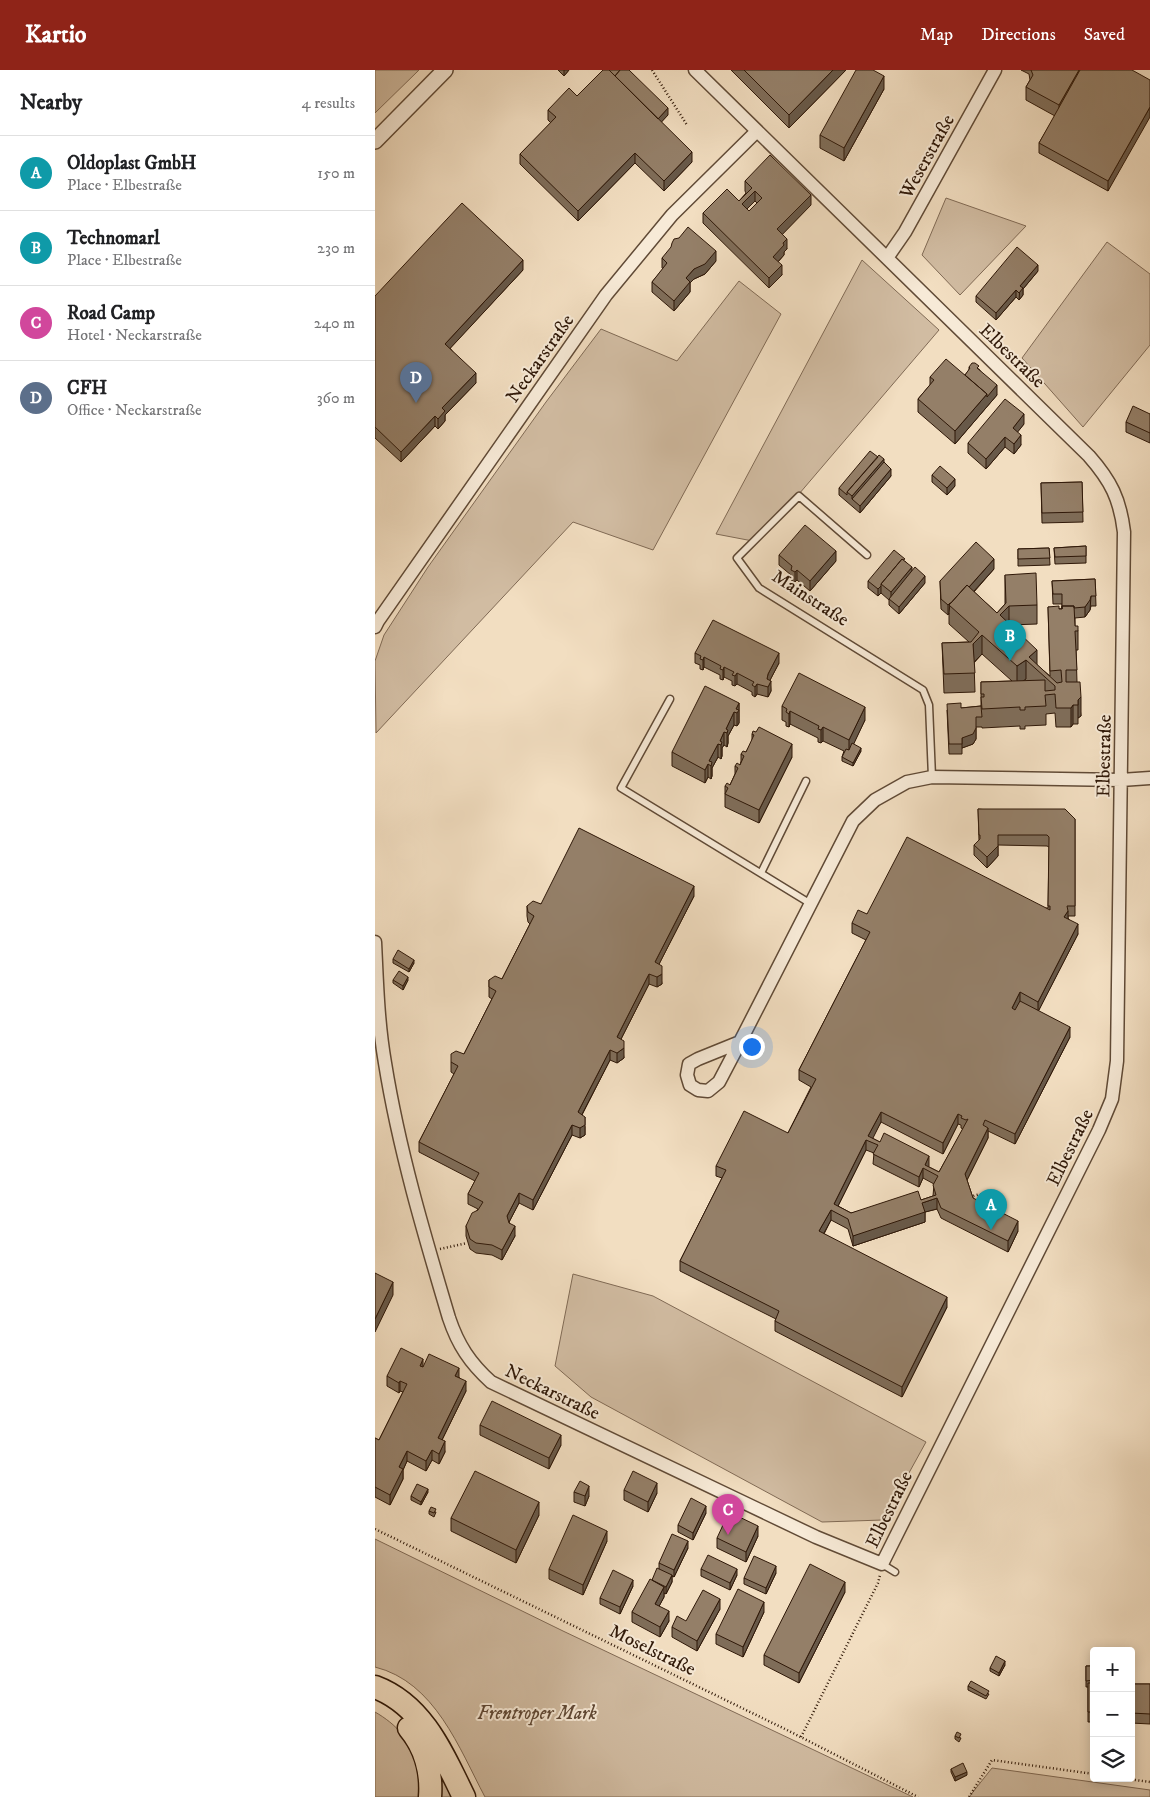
<!DOCTYPE html>
<html lang="en">
<head>
<meta charset="utf-8">
<style>
  :root { --surface:#fff; --page:#f6f6f6; --text:#202124; --muted:#757577; --line:#e0e0e0; --accent:#8f2418 }
  body { margin:0; font-family:"IM FELL DW Pica",serif; background:var(--page); color:var(--text) }
  .controls { position:absolute; right:15px; bottom:15px; display:grid; overflow:hidden; border-radius:5px; box-shadow:0 2px 12px #0003 }
  .controls button { width:45px; height:45px; display:grid; place-items:center; padding:0; border:0; border-bottom:1px solid var(--line); background:var(--surface); color:var(--text); font:25px sans-serif }
  .you { position:absolute; left:376px; top:976px; width:18px; height:18px; margin:-12px; border:4px solid #fff; border-radius:50%; background:#1a73e8; box-shadow:0 0 0 8px #1a73e833 }
  .badge { display:grid; place-items:center; width:32px; height:32px; border-radius:50%; background:var(--accent); color:#fff; font-size:16px; font-weight:700 }
  .pin { position:absolute; translate:-50% -41px; filter:drop-shadow(0 1px 2px #0008) }
  .pin::after { content:''; position:absolute; top:26px; width:18px; height:15px; background:inherit; clip-path:polygon(0 0,100% 0,50% 100%) }
  .list { margin:0; padding:0; list-style:none }
  h2 { display:flex; justify-content:space-between; align-items:center; height:65px; margin:0; padding:0 20px; font-size:21px }
  h2 small { font-size:16px; font-weight:400; color:var(--muted) }
  .list li { display:grid; grid-template-columns:32px 1fr auto; gap:15px; align-items:center; box-sizing:border-box; height:75px; padding:0 20px; border-top:1px solid var(--line) }
  .list b { display:block; font-size:19px; white-space:nowrap }
  .list p { margin:0; font-size:16px; white-space:nowrap; color:var(--muted) }
  .list em { font-size:16px; font-style:normal; color:var(--muted) }
  .icon { flex:none; width:28px; height:28px; fill:none; stroke:currentColor; stroke-width:2; stroke-linecap:round; stroke-linejoin:round }
  .map { position:relative; flex:none; width:775px; height:1727px; overflow:hidden }
  header { display:flex; align-items:center; gap:30px; box-sizing:border-box; height:70px; padding:0 25px; background:var(--accent); color:#fff }
  header strong { font-size:24px }
  nav { display:flex; gap:28px; margin-inline-start:auto; font-size:18px }
  main { display:flex }
  aside { flex:1; background:var(--surface) }
  .map>svg:first-child { display:block }
</style>
</head>
<body>
<header>
<strong>Kartio</strong>
<nav><a>Map</a><a>Directions</a><a>Saved</a></nav>
</header>
<main>
<aside>
<h2>Nearby<small>4 results</small></h2>
<ul class="list">
<li><span class="badge" style="background:#0f9aa8">A</span><div><b>Oldoplast GmbH</b><p>Place · Elbestraße</p></div><em>150 m</em></li>
<li><span class="badge" style="background:#0f9aa8">B</span><div><b>Technomarl</b><p>Place · Elbestraße</p></div><em>230 m</em></li>
<li><span class="badge" style="background:#d1479c">C</span><div><b>Road Camp</b><p>Hotel · Neckarstraße</p></div><em>240 m</em></li>
<li><span class="badge" style="background:#5c6f8a">D</span><div><b>CFH</b><p>Office · Neckarstraße</p></div><em>360 m</em></li>
</ul>
</aside>
<div class="map">
<svg width="775" height="1727" viewBox="0 0 775 1727">
  <rect width="100%" height="100%" fill="#f2dec1"/>
  <filter id="stains"><feTurbulence type="fractalNoise" baseFrequency=".004" numOctaves="4"/><feColorMatrix values="0 0 0 0 .2 0 0 0 0 .09 0 0 0 0 .02 0 0 0 .5 -.17"/></filter>
  <radialGradient id="worn" r=".72"><stop offset=".6" stop-color="#630" stop-opacity="0"/><stop offset="1" stop-color="#630" stop-opacity=".3"/></radialGradient>
  <path fill="#d1bca2" stroke="#806a55" d="M0,0H44L0,43Z
    M571,128L651,156L585,225L547,185Z
    M732,172L775,204V275L708,357L647,288Z
    M487,190L564,260L383,472L341,464Z
    M364,211L406,244L278,480L198,452L1,663L0,591L9,565L53,497L171,332L226,259L302,291Z
    M198,1204L278,1226L551,1372L508,1450L447,1452L216,1327L180,1296Z
    M0,1469L188,1561L538,1727H110C84,1678 60,1612 0,1597Z
    M0,1642C21,1654 37,1671 43,1696C46,1705 45,1717 45,1727H0Z
    M59,1679L83,1727H60Z
    M617,1698L775,1720V1727H594Z"/>
  <g fill="none" stroke-linecap="round" stroke-linejoin="round">
    <defs>
      <path id="service" d="M492,485L424,426L362,488L384,518L548,620L554,635L557,707
        M295,629L246,718L436,834
        M386,803L431,711
        M507,1494L520,1502"/>
      <path id="minor" d="M512,188L530,162L620,0
        M0,557L3,551L231,225L297,145L382,61
        M0,872C2,913 3,953 10,993C24,1080 49,1164 74,1248C83,1275 95,1293 116,1312L441,1467L507,1494L724,1060L737,1029L742,991L749,462C745,429 736,411 714,386L320,0
        M365,972L323,989L314,994L312,1005L315,1015L323,1020L333,1021L344,1012L365,972L478,751L500,730L532,712L557,707L746,710L775,708"/>
      <path id="tertiary" d="M0,71L70,0"/>
      <path id="motorway" d="M0,1617C48,1635 68,1684 89,1727
        M34,1658C50,1677 57,1702 55,1727"/>
    </defs>
    <use href="#service" stroke="#604a36" stroke-width="9"/>
    <use href="#minor" stroke="#604a36" stroke-width="15"/>
    <use href="#tertiary" stroke="#604a36" stroke-width="18"/>
    <use href="#motorway" stroke="#2f1808" stroke-width="25"/>
    <path stroke="#2f1808" stroke-width="2.5" stroke-dasharray="1 2.5" stroke-linecap="butt" d="M277,0L312,55
      M595,1127L605,1124L623,1134
      M65,1179L92,1173
      M0,1459L412,1660L543,1727
      M426,1667L503,1513L505,1505
      M746,1708L775,1712
      M594,1727L617,1690L719,1704"/>
    <use href="#service" stroke="#f7ead7" stroke-width="6"/>
    <use href="#minor" stroke="#f7ead7" stroke-width="12"/>
    <use href="#tertiary" stroke="#f7ead7" stroke-width="15"/>
    <use href="#motorway" stroke="#f2dec1" stroke-width="22"/>
  </g>
  <path fill="#7f6d59" stroke="#2f1808" fill-rule="evenodd" d="M183,0H194L189,6Z
    M356,0H471L414,58Z
    M646,0H757L733,121L664,83V73L680,46L651,30V17L655,10L654,4Z
    M509,19L469,91L445,78V65Z
    M202,26L293,45L286,52L317,92L289,121L260,93L203,151L145,94V84L176,53L173,50V40Z
    M370,111L436,135L407,164L412,179L409,182V185L403,192L407,205L394,218L328,153V143L364,131L371,123L370,121ZM380,131L382,133L374,141L372,139Z
    M287,188L341,191L330,204L319,209L315,213V222L299,241L277,222V212L288,199L287,198Z
    M148,200L75,278L101,313L70,345V351L63,359L60,356L26,392L0,368V226Z
    M663,201L648,219V225L644,230L641,227L621,250L601,232V226Z
    M594,297L604,299L622,325L580,374L543,342V329L555,315V307L590,305L594,300Z
    M775,344V373L751,362V352Z
    M649,354L642,362L646,375L639,384L630,377L611,399L593,383V373Z
    M509,392L516,406L485,443L464,425V418Z
    M557,405L580,416L572,425L557,412Z
    M707,412L708,452L667,453L666,413Z
    M711,476V493L680,494L679,478Z
    M674,478L675,495L643,496V479Z
    M404,485L461,491L435,521L422,510L420,512L416,510V505L404,495Z
    M530,491L537,501L550,513L524,544L514,535V530L506,523L503,526L493,518V511Z
    M619,499L599,522L622,543L630,534V505L662,535V554L635,555L662,595L675,606L673,537L687,539V534H678L677,511L720,509L721,536H716L715,540L710,547L700,548V556L703,561V580H701L702,612L706,646L703,648V654H698L696,657H681L680,643L671,644V655L650,656V659H645V656L607,658V657H601V669L598,674L587,678V684H574L572,640L586,638L606,636V612L637,611L607,584L599,593L600,622L569,623L567,573L594,572L574,554V543L573,545L566,539L565,511Z
    M320,583L404,593L395,610L396,621L393,627L382,624L380,627L377,625V622L362,614L360,616L357,615V611L349,607L348,610L345,609V605L329,597L328,600L325,599V595L320,593Z
    M364,633V653L362,656L359,655L353,666V673L352,677L349,675L347,678V686L346,689L343,687L337,698V706L336,709L333,707L330,713L297,696V682Z
    M407,636L490,650L478,674L486,681L478,696L467,691V687L469,681L448,671L446,673L443,672V668L415,654L414,657L411,656V652L407,650Z
    M377,664L417,687L384,753L350,737V716L355,715L360,704V696L365,695L366,691V684L371,682L377,671Z
    M603,739L700,749V846H693V848L703,864L663,941L695,967L640,1074L613,1061V1068L592,1110L598,1128L643,1161L633,1182L566,1148L562,1139L550,1142V1152L478,1176L473,1159L456,1150L449,1164L572,1237L527,1327L400,1261V1251L401,1249L305,1201V1191L347,1108L341,1106V1096L413,1063L436,1017L424,1010V1000L491,870L477,863V853L492,844L673,838L674,777L672,776L623,775V786L612,798L599,785V775L604,771ZM506,1052L568,1084L583,1054L586,1055V1058L588,1059L564,1102L497,1068ZM491,1080L499,1083L498,1094L544,1117L548,1108L559,1114L558,1126L546,1130L476,1143L463,1136Z
    M319,826L284,894L287,914L282,917L274,914L246,969L249,988L242,993L235,990L207,1045L210,1057V1065L205,1068L197,1065L158,1140L144,1133L134,1152L140,1166L127,1190L117,1185L101,1183L95,1179L91,1166V1156L103,1139L93,1134V1124L100,1111L44,1082V1072L79,1004L76,1002V992L89,984L117,929L114,927V910L127,909L155,854L153,852L152,846V836L166,834Z
    M18,889L39,893L34,902L18,893Z
    M18,910H33L28,920L18,913Z
    M48,1296L84,1307L91,1321L67,1370L70,1382L64,1394L57,1390L51,1401L32,1391L28,1400V1409L15,1435L0,1427V1368L4,1370L28,1322L25,1321L24,1323L12,1316V1306Z
    M105,1355L186,1375L174,1399L105,1365Z
    M249,1420L282,1423L273,1442L249,1430Z
    M53,1422L46,1435L36,1430V1426Z
    M199,1422L214,1426L210,1436L199,1432Z
    M54,1441L61,1442L59,1447L54,1444Z
    M331,1443L318,1470L303,1462V1455Z
    M164,1445L141,1493L76,1461V1448Z
    M383,1466L371,1492L342,1478V1468Z
    M232,1471L208,1525L174,1509V1499Z
    M313,1478L299,1507L297,1506V1512L291,1524L289,1523V1527L284,1536L294,1551L285,1567L257,1552V1542L284,1499V1493Z
    M326,1499L362,1505L355,1520L326,1506Z
    M401,1503L391,1524L369,1514V1508Z
    M258,1516L245,1544L225,1534V1528Z
    M470,1522L424,1613L389,1595V1585Z
    M345,1539L322,1581L297,1567V1557Z
    M389,1542L368,1587L341,1574V1564Z
    M630,1595L624,1606L615,1601V1598Z
    M711,1596H719V1652H713V1617H711Z
    M756,1614H775V1654L756,1653Z
    M593,1616L614,1624L611,1629L593,1620Z
    M580,1666L586,1668L584,1672L580,1669Z
    M576,1699L592,1705L580,1711L576,1702Z"/>
  <path fill="#685949" stroke="#2f1808" d="M189,0H194L189,6Z
    M458,0H471L414,58V45Z
    M704,0H708L684,48V35Z
    M509,6V19L469,91V78Z
    M775,37V47L733,121V111Z
    M293,38V45L282,57V50Z
    M317,82V92L289,121V111Z
    M260,83V93L203,151V141Z
    M380,121V131L367,144V134Z
    M436,125V135L402,170V159Z
    M412,169V179L409,182V185L398,197V187L408,173Z
    M341,181V191L330,204L319,209L315,213V222L299,241V231L311,208L319,199Z
    M148,190V200L70,284V274Z
    M407,195V205L394,218V208Z
    M663,195V201L648,219V225L644,230L645,216Z
    M641,220V227L621,250V243Z
    M101,303V313L70,345V351L63,359V349L67,338Z
    M622,315V325L580,374V361L612,324Z
    M649,344V354L638,368V358Z
    M60,346V356L26,392V382Z
    M646,365V375L639,384V374Z
    M630,367V377L611,399V389Z
    M509,389V399L477,429V426Z
    M516,399V406L485,443V436Z
    M580,409V416L572,425V418Z
    M461,481V491L435,521V511Z
    M619,489V499L590,531L588,524Z
    M537,497V507L516,530V522Z
    M422,500V510L420,512V502Z
    M550,506V513L524,544V537Z
    M506,516V523L503,526V519Z
    M716,526L715,540L710,547V537Z
    M575,533L574,543L573,545V535Z
    M634,536V555L625,545Z
    M607,565V584L598,593V574Z
    M662,580V599L654,587Z
    M404,583V593L393,614L392,609L393,604Z
    M329,587V597L328,600V590Z
    M651,590V609L642,615V596Z
    M349,597V607L348,610V600Z
    M362,603V614L360,616V606Z
    M396,611V621L393,627V617Z
    M382,614V624L380,627V617Z
    M706,627V646L703,648V630Z
    M364,633V653L362,656V643L361,639Z
    M698,635V654L696,657V638Z
    M490,637V650L474,684V670Z
    M415,641V654L414,657V644Z
    M359,642V655L353,666V673L352,677V663L351,659Z
    M448,657V671L446,673V660Z
    M601,658V669L598,674L587,678V668Z
    M349,662V675L347,678V686L346,689V675L345,671Z
    M343,674V687L337,698V706L336,709V696L334,691Z
    M417,674V687L384,753V740Z
    M486,678V681L478,696V693Z
    M333,694V707L330,713V700Z
    M623,776V786L612,798V787Z
    M319,816V826L280,902V892Z
    M693,841V851L689,847Z
    M703,854V864L663,942V932Z
    M39,890V893L34,902V899Z
    M274,904V914L242,977V967Z
    M287,904V914L282,917V907Z
    M33,907V910L28,920V916Z
    M645,922V933L637,948V938Z
    M695,957V967L640,1074V1064Z
    M249,978V988L242,993V983Z
    M235,980V990L203,1052V1042Z
    M506,1042V1052L496,1072L493,1066Z
    M583,1044V1054L568,1084V1073Z
    M210,1047V1065L205,1068V1058Z
    M197,1055V1065L158,1140V1130Z
    M613,1058V1068L590,1114V1104Z
    M491,1070V1080L460,1142L459,1134Z
    M554,1086V1096L552,1100L550,1095Z
    M548,1098V1108L544,1117V1107Z
    M144,1123V1133L132,1156V1146Z
    M562,1128V1139L550,1142V1152L478,1176V1166L547,1133Z
    M456,1140V1150L444,1172V1161Z
    M643,1151V1161L633,1182V1171Z
    M140,1156V1166L127,1190V1180Z
    M18,1212V1225L0,1262V1249Z
    M572,1227V1237L527,1327V1317Z
    M48,1289V1299L45,1296Z
    M84,1298V1308L80,1306Z
    M25,1311V1321L24,1323V1313Z
    M91,1311V1321L63,1378V1368Z
    M186,1365V1375L174,1399V1388Z
    M70,1371V1382L64,1394V1384Z
    M57,1380V1390L51,1401V1391Z
    M32,1381V1391L28,1400V1409L15,1435V1425L24,1397Z
    M282,1413V1423L273,1442V1432Z
    M214,1416V1426L210,1436V1426Z
    M53,1419V1422L46,1435V1432Z
    M164,1432V1445L141,1493V1480Z
    M331,1436V1443L318,1470V1463Z
    M383,1456V1466L371,1492V1482Z
    M232,1461V1471L208,1525V1515Z
    M313,1471V1478L299,1507V1500Z
    M401,1496V1503L391,1524V1518Z
    M362,1499V1505L355,1520V1513Z
    M297,1505V1512L291,1524V1517Z
    M258,1510V1516L245,1544V1537Z
    M470,1512V1522L424,1613V1603Z
    M289,1517V1527L280,1544V1534Z
    M345,1529V1539L322,1581V1571Z
    M389,1532V1542L368,1587V1577Z
    M294,1541V1551L285,1567V1557Z
    M630,1591V1595L624,1606V1603Z
    M592,1702V1705L580,1711V1707Z"/>
  <path fill="#947f68" stroke="#2f1808" fill-rule="evenodd" d="M228,0H234L317,82L289,111L260,83L203,141L145,84L181,47L173,40L194,18L202,26Z
    M234,0H245L240,6Z
    M245,0H254L293,38L283,49L240,6Z
    M369,0H458L414,45Z
    M481,0H498L509,6L469,78L445,65Z
    M656,0H704L684,35L651,17L658,5Z
    M705,0H757L775,10V37L733,111L664,73Z
    M395,85L436,125L402,159L412,169L408,173L409,175L398,187L407,195L394,208L328,143L352,119L364,131L377,118L370,111ZM380,121L387,128L374,141L367,134Z
    M87,133L148,190L70,274L101,303L67,338L70,341L63,349L60,346L26,382L0,357V226Z
    M313,157L341,181L330,194L319,199L311,208L315,212L299,231L277,212L292,193L287,188L296,177L297,173L299,169L304,168Z
    M642,177L663,195L645,216L648,218L644,223L641,220L621,243L601,226Z
    M571,289L612,324L580,361L543,329L559,310L555,307Z
    M597,293H600L604,296L602,298L622,315L612,327V324L590,305L595,298L594,297Z
    M630,329L649,344L638,358L646,365L639,374L630,367L611,389L593,373Z
    M758,336L775,344V363L751,352Z
    M495,381L503,387L472,422V425L464,418Z
    M504,385L509,389L477,426L472,422Z
    M509,392L516,399L485,436L477,429Z
    M565,396L580,409L572,418L557,405Z
    M707,412L708,442L667,443L666,413Z
    M430,455L461,481L435,511L422,500L420,502L416,500L417,496L404,485Z
    M601,472L619,489L594,517L592,515L576,533H575L573,535L566,529L565,511Z
    M711,476V486L680,487L679,478Z
    M674,478L675,488L643,489V479Z
    M519,480L530,489L528,490L527,489L506,514V516L503,519L493,511Z
    M527,489L537,497L516,522L506,514Z
    M540,497L550,506L524,537L514,529Z
    M661,503L662,535L634,536L625,545L662,580L654,587L682,613L687,612L686,600L675,601L673,537L684,536V539H687V536H699L700,556H703V561H700L702,600H691V612H705L706,627L703,630V635H698L696,638H681L680,624L670,625L671,636L650,637V640H645V637L607,639L606,627H609V624H606V612L670,610V621L680,620V616L651,590L642,596L607,565L598,574L600,603L569,604L567,573L596,572L604,562L574,535L592,515L622,543L631,533L630,505Z
    M720,509L721,526H716L715,530L710,537L699,538V536H687V539V524H678L677,511Z
    M338,550L404,583L393,604L392,609L396,611L393,617L382,614L380,617L377,615L379,612L362,603L360,606L357,605L359,602L349,597L348,600L345,599L346,596L329,587L328,590L325,589L326,586L320,583Z
    M424,603L490,637L474,670L448,657L446,660L443,659L444,656L415,641L414,644L411,642L412,639L407,636Z
    M330,616L364,633L361,639L364,640L362,643L359,642L351,659L353,660L352,663L349,662L345,671L347,672L346,675L343,674L334,691L337,692L336,696L333,694L330,700L297,682Z
    M586,633V638L606,636L607,647H601V658L598,664L587,668V674H574L572,634Z
    M384,657L417,674L384,740L350,724L353,718L350,716L352,713L355,715L363,698L360,696L362,693L365,695L369,686L366,684L368,681L371,682L379,665L377,664L378,661L381,662Z
    M477,673L486,678L478,693L467,687L471,679L474,680Z
    M603,739H690L700,749V836H692L693,841L689,847L703,854L663,932L645,922L637,938L640,940L645,931L695,957L640,1064L610,1050L608,1055L613,1058L590,1104L598,1128L643,1151L633,1171L566,1138L562,1128L547,1133L550,1142L478,1166L473,1149L456,1140L444,1161L572,1227L527,1317L400,1251L404,1241L305,1191L351,1100L341,1096L369,1041L413,1063L441,1009L424,1000L495,862L477,853L483,840L492,844L532,767L675,840V836H673L674,767L672,765H623V776L612,787L599,775L605,769V765H604ZM506,1042L568,1073L583,1044L587,1046L586,1048L591,1050L593,1049L564,1102L550,1095L554,1086L509,1063L505,1072L493,1066ZM491,1070L503,1075L498,1084L544,1107L548,1098L563,1106L558,1115L561,1125L546,1130L543,1121L476,1143L459,1134Z
    M204,758L319,816L280,892L287,896V904L282,907L274,904L242,967L249,971V978L242,983L235,980L203,1042L210,1047V1055L205,1058L197,1055L158,1130L144,1123L132,1146L134,1153L140,1156L127,1180L117,1175L101,1173L95,1169L91,1156L97,1143L103,1140L108,1132L93,1124L104,1103L44,1072L83,996L76,992V984L81,981L89,984L121,921L114,917V910L120,906L127,909L159,846L153,842L152,836L158,831L166,834Z
    M23,880L39,890L34,899L18,889Z
    M24,901L33,907L28,916L18,910Z
    M0,1203L18,1212L0,1249Z
    M26,1278L48,1289L45,1296L48,1297L54,1284L84,1298L80,1306L91,1311L63,1368L70,1371L64,1384L57,1380L51,1391L32,1381L24,1397L28,1399L15,1425L0,1417V1368L4,1370L32,1314L25,1311L24,1313L12,1306Z
    M117,1331L186,1365L174,1388L105,1355Z
    M100,1401L164,1432L141,1480L76,1448Z
    M258,1401L282,1413L273,1432L249,1420Z
    M205,1411L214,1416L210,1426L199,1422Z
    M42,1414L53,1419L46,1432L36,1426Z
    M316,1428L331,1436L318,1463L303,1455Z
    M56,1437L61,1439L59,1443L54,1441Z
    M354,1442L383,1456L371,1482L342,1468Z
    M198,1445L232,1461L208,1515L174,1499Z
    M297,1464L313,1471L299,1500L284,1493Z
    M333,1485L362,1499L355,1513L326,1499Z
    M379,1486L401,1496L391,1518L369,1508Z
    M435,1494L470,1512L424,1603L389,1585Z
    M282,1498L297,1505L291,1517L277,1510Z
    M238,1500L258,1510L245,1537L225,1528Z
    M275,1509L289,1517L280,1534L294,1541L285,1557L257,1542Z
    M363,1519L389,1532L368,1577L341,1564Z
    M328,1520L345,1529L322,1571L297,1557L302,1546L311,1551Z
    M621,1586L630,1591L624,1603L615,1598Z
    M711,1596H719V1610L711,1611Z
    M596,1611L614,1621L611,1626L593,1616Z
    M713,1613H719V1642H713Z
    M756,1614H775V1644L756,1643Z
    M582,1662L586,1664L584,1668L580,1666Z
    M588,1693L592,1702L580,1707L576,1699Z"/>
  <g text-anchor="middle" stroke-width="4" stroke-linejoin="round" paint-order="stroke">
    <g font-size="19" fill="#2f1808" stroke="#f7ead7">
      <text transform="translate(551 86) rotate(-61)" y="7">Weserstraße</text>
      <text transform="translate(638 285) rotate(44)" y="7">Elbestraße</text>
      <text transform="translate(164 288) rotate(-55)" y="7">Neckarstraße</text>
      <text transform="translate(436 527) rotate(33)" y="7">Mainstraße</text>
      <text transform="translate(728 686) rotate(-89)" y="7">Elbestraße</text>
      <text transform="translate(694 1077) rotate(-64)" y="7">Elbestraße</text>
      <text transform="translate(178 1321) rotate(26)" y="7">Neckarstraße</text>
      <text transform="translate(513 1439) rotate(-64)" y="7">Elbestraße</text>
      <text transform="translate(278 1579) rotate(26)" y="7">Moselstraße</text>
    </g>
    <g font-size="19" font-style="italic" fill="#604936" stroke="#f7ead7">
      <text x="162" y="1649">Frentroper Mark</text>
    </g>
  </g>
  <rect width="100%" height="100%" filter="url(#stains)"/>
  <rect width="100%" height="100%" fill="url(#worn)"/>
</svg>
<div class="controls">
<button>+</button>
<button>−</button>
<button><svg class="icon" aria-label="layers" viewBox="0 0 24 24"><path d="M12 4l9 5-9 5-9-5zM3 14l9 5 9-5"/></svg></button>
</div>
<div class="you"></div>
<div class="pin badge" style="left:616px;top:1160px;background:#0f9aa8">A</div>
<div class="pin badge" style="left:635px;top:591px;background:#0f9aa8">B</div>
<div class="pin badge" style="left:353px;top:1465px;background:#d1479c">C</div>
<div class="pin badge" style="left:41px;top:333px;background:#5c6f8a">D</div>
</div>
</main>
</body>
</html>
